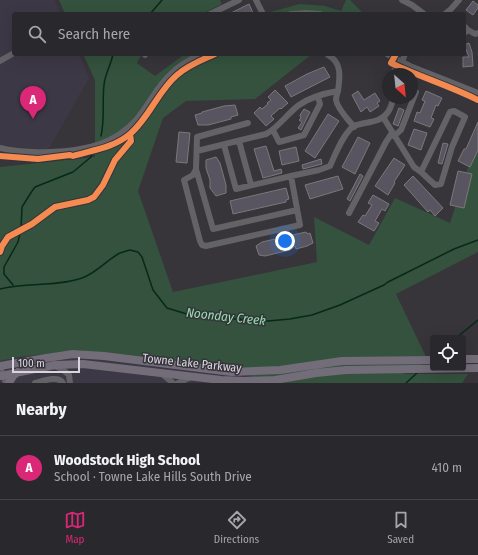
<!DOCTYPE html>
<html lang="en">
<head>
<meta charset="utf-8">
<style>
  :root { --surface:#29282c; --page:#353438; --text:#f1f3f6; --muted:#a5a6a9; --line:#454448; --accent:#db2777 }
  body { margin:0; font-family:"Fira Sans Condensed",sans-serif; background:var(--page); color:var(--text) }
  .controls { position:absolute; right:12px; bottom:12px; display:grid; overflow:hidden; border-radius:4px; box-shadow:0 4px 16px #0002 }
  .controls button { width:36px; height:36px; display:grid; place-items:center; padding:0; border:0; border-bottom:1px solid var(--line); background:var(--surface); color:var(--text); font:20px sans-serif }
  .compass { position:absolute; left:382px; top:68px; width:36px; height:36px; border-radius:50%; background:var(--surface); box-shadow:0 4px 16px #0002; rotate:153deg }
  .scale { position:absolute; left:12px; bottom:10px; width:68px; box-sizing:border-box; padding-left:4px; border:2px solid #d8d6dc; border-top:0; font-size:11px; line-height:14px; white-space:nowrap; color:#d8d6dc; -webkit-text-stroke:3px #36333c; paint-order:stroke }
  .you { position:absolute; left:285px; top:241px; width:14px; height:14px; margin:-10px; border:3px solid #fff; border-radius:50%; background:#1a73e8; box-shadow:0 0 0 6px #1a73e833 }
  .badge { display:grid; place-items:center; width:26px; height:26px; border-radius:50%; background:var(--accent); color:#fff; font-size:13px; font-weight:700 }
  .pin { position:absolute; translate:-50% -33px; filter:drop-shadow(0 1px 2px #0008) }
  .pin::after { content:''; position:absolute; top:21px; width:14px; height:12px; background:inherit; clip-path:polygon(0 0,100% 0,50% 100%) }
  .list { margin:0; padding:0; list-style:none }
  h2 { display:flex; justify-content:space-between; align-items:center; height:52px; margin:0; padding:0 16px; font-size:17px }
  h2 small { font-size:13px; font-weight:400; color:var(--muted) }
  .list li { display:grid; grid-template-columns:26px 1fr auto; gap:12px; align-items:center; box-sizing:border-box; height:64px; padding:0 16px; border-top:1px solid var(--line) }
  .list b { display:block; font-size:15px; white-space:nowrap }
  .list p { margin:0; font-size:13px; white-space:nowrap; color:var(--muted) }
  .list em { font-size:13px; font-style:normal; color:var(--muted) }
  .icon { flex:none; width:22px; height:22px; fill:none; stroke:currentColor; stroke-width:2; stroke-linecap:round; stroke-linejoin:round }
  .map { position:relative; flex:none; width:478px; height:383px; overflow:hidden }
  .search { position:absolute; background:var(--surface); box-shadow:0 4px 16px #0002; left:12px; right:12px; top:12px; height:44px; display:flex; align-items:center; gap:10px; box-sizing:border-box; padding:0 14px; border-radius:4px; color:var(--muted); font-size:15px }
  .sheet { height:116px; background:var(--surface) }
  nav { display:flex; justify-content:space-around; align-items:center; box-sizing:border-box; height:56px; border-top:1px solid var(--line); background:var(--surface); font-size:11px; color:var(--muted) }
  nav a { display:grid; justify-items:center; gap:2px }
  nav .on { color:var(--accent) }
  .map>svg:first-child { display:block }
</style>
</head>
<body>
<div class="map">
<svg width="478" height="383" viewBox="0 0 478 383">
  <rect width="100%" height="100%" fill="#37353a"/>
  <path fill="#3d3846" d="M0,0H54L61,14H14V54H79L89,78L42,161L0,160Z
    M80,350L121,359L251,373L256,383H0V361L18,357Z"/>
  <path fill="#34523e" d="M59,0H220L222,4L202,14H65Z
    M346,0H350L364,14H263L300,4L325,6L341,11Z
    M83,54H143L138,60L137,63L155,76L185,54H312L255,99L186,101L163,118L138,191L173,292L317,262L314,217L369,245L395,198L450,223L478,137V252L396,294L428,361L403,374H468L462,383H256L250,373L121,359L80,350L18,357L0,361V167L95,157V80Z"/>
  <g fill="none" stroke-linecap="round" stroke-linejoin="round">
    <path stroke="#052b17" stroke-width="1.5" d="M150,14L162,0
      M101,136C105,119 102,102 104,85C105,74 111,65 113,54
      M13,285L4,274V267L18,242L21,229L22,207L32,191L35,187L73,172L91,157L92,154
      M0,289C27,282 56,287 82,278C96,273 106,261 118,254C122,252 126,251 130,250L138,252L142,257L153,290L167,308L190,315L205,317L268,321L290,319L312,315L340,305L384,285L388,282L454,249L478,240
      M456,338L478,320
      M406,383L417,373"/>
  </g>
  <path fill="#595560" stroke="#79787b" d="M473,1L478,5V8L473,15L466,10Z
    M249,4L253,13L251,14H229Z
    M469,43L472,52L473,66L463,67V57H469L464,45Z
    M324,67L330,77L291,97L285,86L307,74Z
    M275,90L288,103L281,109L280,108L271,116L274,119L266,126L254,113L260,107L262,109L268,104L267,103L271,100L268,97Z
    M358,91L364,100L375,93L380,101L377,103L379,106L370,112L367,107L361,112L352,95Z
    M426,91L442,98L438,106L436,105L431,118L434,119L430,127L414,121L417,112L420,113L425,101L422,100Z
    M235,105L238,115L231,117V119L208,125H198L195,115L202,113V112L224,106Z
    M399,108L404,110L398,126L393,124Z
    M304,109L310,112L301,130L298,128L302,122L299,120L301,118L300,115Z
    M328,114L339,121L315,158L305,151Z
    M478,122V150L470,167L458,161L464,149H466Z
    M414,129L427,133L421,150L408,145Z
    M179,132L190,133L187,163L176,162Z
    M358,137L370,143L355,174L342,167Z
    M443,143L448,144L442,164L438,163Z
    M266,146L274,171L281,169L282,173L263,178L254,149Z
    M296,147L299,161L282,165L279,151Z
    M216,157L220,163L226,185V193L216,196L210,188V180L206,168V160Z
    M394,158L405,165L394,182L395,183L388,195L375,186Z
    M321,159L322,164L303,169L302,165Z
    M458,171L472,174L464,208L450,205Z
    M360,174L363,176L350,201L347,199Z
    M338,176L343,189L310,199L305,185Z
    M413,176L443,208L435,216L430,210L428,212L404,185Z
    M286,188L289,199L286,200V202L233,214L230,201Z
    M373,195L389,204L385,211L382,209L375,221L379,223L374,231L358,222L363,215L365,216L372,205L368,203Z
    M306,232L308,234L310,233L313,243L307,246L296,249L295,246L290,250L265,256L259,255L256,246L262,242Z"/>
  <g fill="none" stroke-linecap="round" stroke-linejoin="round">
    <path stroke="#636266" stroke-width="6" d="M256,0L263,14
      M402,0L412,5L424,14
      M210,14L239,0
      M291,14L306,13L320,14
      M445,14L451,9L459,0
      M464,26L468,30L464,33
      M468,30L475,34L478,33
      M387,54L410,66L478,93
      M145,55L146,54
      M328,55C342,62 340,77 338,91C337,94 336,98 336,100C338,110 348,119 354,127
      M0,61L14,53
      M393,74L396,67L401,63
      M399,74L402,62L405,54
      M383,117L414,167L421,172L435,185L441,184L452,147L465,117L454,111L450,112L421,172
      M248,123L197,137L196,169L193,175L184,180L200,241L202,245L206,246L300,225L291,176L319,170L330,166C335,155 344,132 354,126C366,121 380,124 388,112C391,108 392,102 394,98
      M273,130L279,142L304,135L320,104L318,97
      M394,136L401,130L416,92
      M239,141L251,185
      M224,145L236,189L291,176
      M0,148C26,155 74,153 100,144C114,139 126,131 136,120C149,105 157,85 173,72C181,64 191,59 201,54
      M197,151L266,134C279,127 287,114 299,105C309,98 326,93 338,91
      M196,169L213,229L297,210
      M349,213L386,142L392,133
      M54,366L62,369L69,375L70,383
      M0,367L6,383
      M161,373L173,383
      M35,383C43,381 58,375 63,383
      M178,383L191,377"/>
    <path stroke="#726d79" stroke-width="8" d="M463,359H478
      M0,366L46,358L73,354L104,356L232,372L280,370L342,361L433,360
      M0,376L55,365L83,364L221,380L244,381L275,380L316,373L346,370L478,368
      M9,383L13,376L18,372"/>
    <defs>
      <path id="cycleway" d="M396,54L391,63C420,77 450,86 478,100
        M0,156L38,159L70,155L73,156C93,150 113,148 130,134C149,118 158,91 177,75C188,65 202,60 215,54
        M0,252L2,246L8,237L32,224L55,207L88,200L94,197L103,185L115,160L131,141L130,134"/>
    </defs>
    <use href="#cycleway" stroke="#36333c" stroke-width="8"/>
    <use href="#cycleway" stroke="#f68b52" stroke-width="6"/>
  </g>
  <g text-anchor="middle" stroke-width="3" stroke-linejoin="round" paint-order="stroke">
    <g font-size="12" fill="#d8d6dc" stroke="#36333c">
      <text transform="translate(192 363) rotate(6)" y="4">Towne Lake Parkway</text>
    </g>
    <g font-size="13" font-style="italic" fill="#91e1ab" stroke="#36333c">
      <text transform="translate(226 316) rotate(6)" y="5">Noonday Creek</text>
    </g>
  </g>
</svg>
<div class="controls">
<button><svg class="icon" aria-label="locate" viewBox="0 0 24 24"><circle cx="12" cy="12" r="6"/><path d="M12 2v4M12 18v4M2 12h4M18 12h4"/></svg></button>
</div>
<svg class="compass" viewBox="-18 -18 36 36"><path d="M0-13l5 13h-10z" fill="#e53935"/><path d="M0 13l5-13h-10z" fill="#a5a6a9"/></svg>
<div class="scale">100 m</div>
<div class="you"></div>
<div class="pin badge" style="left:33px;top:119px">A</div>
<div class="search"><svg class="icon" aria-label="search" viewBox="0 0 24 24"><circle cx="10" cy="10" r="6"/><path d="M15 15l6 6"/></svg>Search here</div>
</div>
<section class="sheet">
<h2>Nearby<small></small></h2>
<ul class="list">
<li><span class="badge">A</span><div><b>Woodstock High School</b><p>School · Towne Lake Hills South Drive</p></div><em>410 m</em></li>
</ul>
</section>
<nav>
<a class="on"><svg class="icon" aria-label="map" viewBox="0 0 24 24"><path d="M3 6l6-2 6 2 6-2v14l-6 2-6-2-6 2zM9 4v14M15 6v14"/></svg>Map</a>
<a><svg class="icon" aria-label="directions" viewBox="0 0 24 24"><path d="M12 3l9 9-9 9-9-9zM9 14v-3h6M13 9l2 2-2 2"/></svg>Directions</a>
<a><svg class="icon" aria-label="saved" viewBox="0 0 24 24"><path d="M7 4h10v16l-5-4-5 4z"/></svg>Saved</a>
</nav>
</body>
</html>
